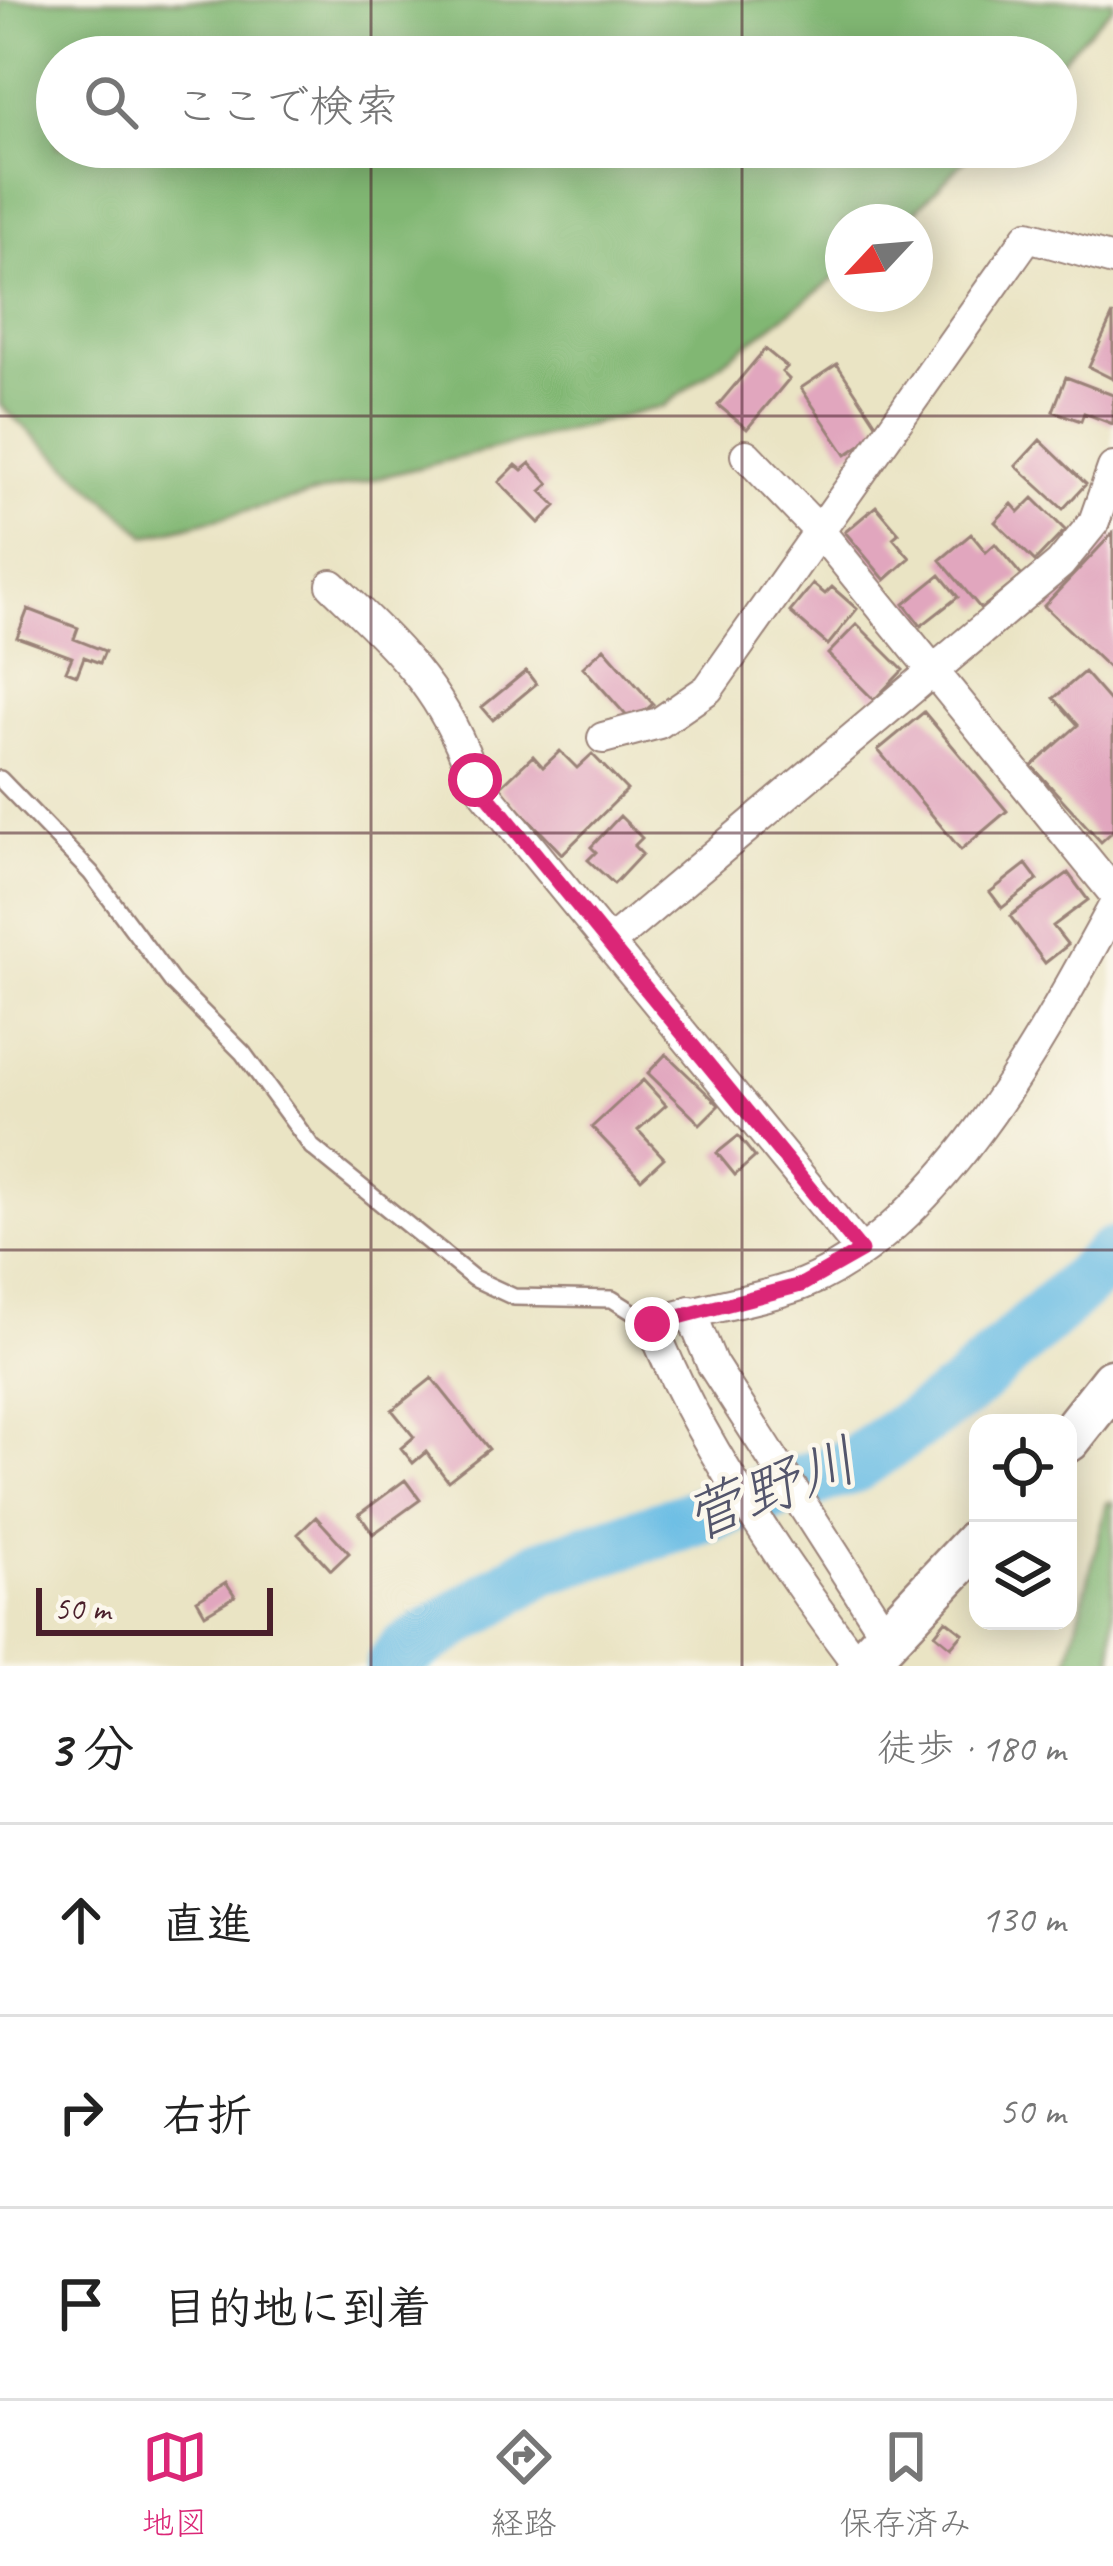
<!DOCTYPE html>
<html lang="ja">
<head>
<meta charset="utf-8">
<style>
  :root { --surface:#fff; --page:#f6f6f6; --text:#222; --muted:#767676; --line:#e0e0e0; --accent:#db2777 }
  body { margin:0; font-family:Caveat,"Klee One",sans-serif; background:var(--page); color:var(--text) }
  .controls { position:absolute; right:36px; bottom:36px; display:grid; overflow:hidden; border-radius:24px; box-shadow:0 6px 30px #0003 }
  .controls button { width:108px; height:108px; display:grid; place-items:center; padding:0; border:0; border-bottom:3px solid var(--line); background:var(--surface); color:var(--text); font:60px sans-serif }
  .compass { position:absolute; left:825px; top:204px; width:108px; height:108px; border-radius:50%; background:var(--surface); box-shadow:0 6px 30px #0003; rotate:244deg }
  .scale { position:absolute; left:36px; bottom:30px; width:237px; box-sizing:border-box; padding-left:12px; border:6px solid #4a1f2b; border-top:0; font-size:33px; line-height:42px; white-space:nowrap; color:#4a1f2b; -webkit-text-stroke:9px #fbf7ec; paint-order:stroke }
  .stop { position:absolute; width:36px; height:36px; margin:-27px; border:9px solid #db2777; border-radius:50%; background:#fff }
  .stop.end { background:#db2777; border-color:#fff; box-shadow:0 3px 12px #0008 }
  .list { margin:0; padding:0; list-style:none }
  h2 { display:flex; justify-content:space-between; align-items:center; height:156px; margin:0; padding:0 48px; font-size:51px }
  h2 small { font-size:39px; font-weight:400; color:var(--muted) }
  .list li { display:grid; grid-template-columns:78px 1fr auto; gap:36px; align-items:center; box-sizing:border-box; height:192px; padding:0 48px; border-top:3px solid var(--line) }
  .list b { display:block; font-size:45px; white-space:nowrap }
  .list em { font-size:39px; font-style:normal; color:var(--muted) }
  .icon { flex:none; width:66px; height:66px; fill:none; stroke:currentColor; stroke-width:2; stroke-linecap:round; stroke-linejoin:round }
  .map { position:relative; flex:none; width:1113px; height:1666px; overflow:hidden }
  .search { position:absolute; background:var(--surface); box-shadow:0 6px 30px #0003; left:36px; right:36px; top:36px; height:132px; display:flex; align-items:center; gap:30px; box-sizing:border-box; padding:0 42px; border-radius:66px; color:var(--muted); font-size:45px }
  .sheet { height:732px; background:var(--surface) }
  nav { display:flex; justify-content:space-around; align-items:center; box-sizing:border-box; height:168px; border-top:3px solid var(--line); background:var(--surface); font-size:33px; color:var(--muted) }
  nav a { display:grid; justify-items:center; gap:6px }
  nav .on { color:var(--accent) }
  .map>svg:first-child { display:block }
</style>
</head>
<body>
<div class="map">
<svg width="1113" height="1666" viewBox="0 0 1113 1666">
  <rect width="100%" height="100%" fill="#fbf7ec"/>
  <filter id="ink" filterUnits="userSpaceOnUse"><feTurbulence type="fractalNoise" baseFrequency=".00833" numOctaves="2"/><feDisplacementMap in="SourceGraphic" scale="24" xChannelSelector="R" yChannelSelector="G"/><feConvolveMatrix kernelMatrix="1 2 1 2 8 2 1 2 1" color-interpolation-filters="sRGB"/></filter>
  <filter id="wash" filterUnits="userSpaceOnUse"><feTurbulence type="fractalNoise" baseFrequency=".004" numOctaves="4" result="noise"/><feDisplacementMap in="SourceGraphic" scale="48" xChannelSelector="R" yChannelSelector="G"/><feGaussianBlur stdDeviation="2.7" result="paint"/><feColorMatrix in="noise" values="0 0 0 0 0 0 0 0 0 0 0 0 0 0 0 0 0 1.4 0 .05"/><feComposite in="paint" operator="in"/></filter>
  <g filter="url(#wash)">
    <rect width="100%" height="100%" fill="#eae4c4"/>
    <path fill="#81b773" stroke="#666b4f" stroke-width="3" d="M0,0H1113V6L1056,65V57H57V147H977L905,222H843V272L664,406L147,536L0,405Z
      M1113,1501V1666H1067L1107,1503Z"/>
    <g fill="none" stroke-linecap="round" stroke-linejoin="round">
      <path stroke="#68bce4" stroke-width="57" d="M394,1666L403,1653L540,1568L852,1466L963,1391L1113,1255"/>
    </g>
    <g id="blocks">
      <path fill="#e1a6be" d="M1113,314V379L1089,367Z
        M765,349L787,367L782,372L789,379L747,429L718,405Z
        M837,364L881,431L846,455L801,388Z
        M1066,377L1113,395V424L1084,413L1081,421L1053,411Z
        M1040,440L1086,484L1063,509L1016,466Z
        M530,463L549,484L541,491L556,506L539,523L499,482L516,465L522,470Z
        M1033,498L1065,530L1035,561L995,522L1012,504L1019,512Z
        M876,506L899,533L893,538L910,558L885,580L845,532Z
        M1113,533V672L1044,606Z
        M971,534L986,552L995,544L1022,576L981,609L940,560Z
        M940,575L958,597L921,626L904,604Z
        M813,584L825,594L832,587L857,609L828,645L790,612Z
        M28,609L78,628L74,639L105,651L100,663L84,657L77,675L66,671L72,657L17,637Z
        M857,624L903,670L874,700L828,654Z
        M604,648L653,704L632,722L583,667Z
        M526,671L536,684L493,720L482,707Z
        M1084,672L1113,705V831L1101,842L1032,766L1078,725L1054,698Z
        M924,712L1007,811L961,850L878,750Z
        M560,751L577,768L592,754L627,790L562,854L499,788L533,756L543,767Z
        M620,816L642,838L634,846L642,854L614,884L588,860L596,852L591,847Z
        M1026,864L1038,880L1002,908L990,892Z
        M1068,873L1088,900L1053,926L1068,945L1045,963L1010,916Z
        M666,1054L719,1105L700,1124L648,1073Z
        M643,1080L666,1105L638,1130L664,1158L641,1179L592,1127Z
        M738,1136L755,1157L735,1175L717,1153Z
        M432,1378L489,1449L448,1481L426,1452L413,1463L401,1448L414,1437L392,1410Z
        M405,1480L420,1500L373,1534L359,1514Z
        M316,1517L349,1553L331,1570L298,1534Z
        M226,1582L235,1596L205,1614L197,1600Z
        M946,1620L963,1633L951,1647L935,1634Z"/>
    </g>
  </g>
  <g filter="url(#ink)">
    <use href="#blocks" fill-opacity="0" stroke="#9a8278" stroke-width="3"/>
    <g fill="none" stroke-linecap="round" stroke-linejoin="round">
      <defs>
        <path id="service" d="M0,779L91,873L173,983L243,1053L312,1147L473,1278L514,1297L612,1299L652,1324"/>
        <path id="minor" d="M746,455L821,533L1113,892
          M332,585C401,652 442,687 475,780L861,1251
          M603,738L659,723L708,689L1028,236L1113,260
          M611,942L1060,564L1094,522L1113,468
          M690,1311L712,1364L888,1638
          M859,1666C788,1572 693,1433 652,1324C701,1307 755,1302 803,1284C941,1229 1045,1033 1113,908"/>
        <path id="secondary" d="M1068,1439L1113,1382
          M860,1666L978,1541"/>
      </defs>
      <use href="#service" stroke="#9a8278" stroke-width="20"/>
      <use href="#minor" stroke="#9a8278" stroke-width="34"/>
      <use href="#secondary" stroke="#9a8278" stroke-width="50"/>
      <use href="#service" stroke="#fff" stroke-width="15"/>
      <use href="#minor" stroke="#fff" stroke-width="30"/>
      <use href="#secondary" stroke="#fff" stroke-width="45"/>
    </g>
  </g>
  <g fill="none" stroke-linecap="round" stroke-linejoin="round" filter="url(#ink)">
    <path stroke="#db2777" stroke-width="15" d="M475,780L861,1251L801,1285L652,1324"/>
  </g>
  <path fill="none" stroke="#4a1f2b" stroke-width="3" stroke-opacity="0.55" d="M371,0V57M742,0V57M371,147V1666M742,147V1666M0,416H1113M0,833H1113M0,1250H1113"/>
  <g text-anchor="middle" stroke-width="9" stroke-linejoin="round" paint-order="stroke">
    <g font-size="60" font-style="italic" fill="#54566c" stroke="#fbf7ec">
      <text transform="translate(770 1488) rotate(-21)" y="21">菅野川</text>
    </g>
  </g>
</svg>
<div class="controls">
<button><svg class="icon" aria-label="locate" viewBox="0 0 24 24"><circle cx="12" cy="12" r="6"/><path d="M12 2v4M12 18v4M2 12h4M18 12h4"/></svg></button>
<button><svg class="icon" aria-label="layers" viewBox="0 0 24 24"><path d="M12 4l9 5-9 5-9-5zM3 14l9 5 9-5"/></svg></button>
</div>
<svg class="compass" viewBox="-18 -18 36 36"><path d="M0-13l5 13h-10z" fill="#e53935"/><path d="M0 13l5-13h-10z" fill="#767676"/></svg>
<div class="scale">50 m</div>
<div class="stop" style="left:475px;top:780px"></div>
<div class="stop end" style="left:652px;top:1324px"></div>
<div class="search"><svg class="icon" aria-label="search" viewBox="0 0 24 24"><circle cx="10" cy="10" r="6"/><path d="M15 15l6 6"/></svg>ここで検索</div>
</div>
<section class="sheet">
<h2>3 分<small>徒歩 · 180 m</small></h2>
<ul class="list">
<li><svg class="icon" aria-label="ahead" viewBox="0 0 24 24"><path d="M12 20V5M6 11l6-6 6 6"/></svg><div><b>直進</b></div><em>130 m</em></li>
<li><svg class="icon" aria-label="right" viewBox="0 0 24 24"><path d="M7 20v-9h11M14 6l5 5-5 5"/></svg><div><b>右折</b></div><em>50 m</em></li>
<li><svg class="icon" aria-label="arrive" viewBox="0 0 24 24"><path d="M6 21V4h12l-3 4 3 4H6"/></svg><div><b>目的地に到着</b></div></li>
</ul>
</section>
<nav>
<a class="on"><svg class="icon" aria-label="map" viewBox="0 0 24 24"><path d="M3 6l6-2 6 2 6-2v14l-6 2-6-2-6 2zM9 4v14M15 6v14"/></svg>地図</a>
<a><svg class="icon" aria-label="directions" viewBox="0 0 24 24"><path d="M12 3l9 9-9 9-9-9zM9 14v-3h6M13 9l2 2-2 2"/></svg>経路</a>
<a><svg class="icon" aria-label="saved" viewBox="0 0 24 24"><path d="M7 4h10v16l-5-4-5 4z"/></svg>保存済み</a>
</nav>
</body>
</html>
